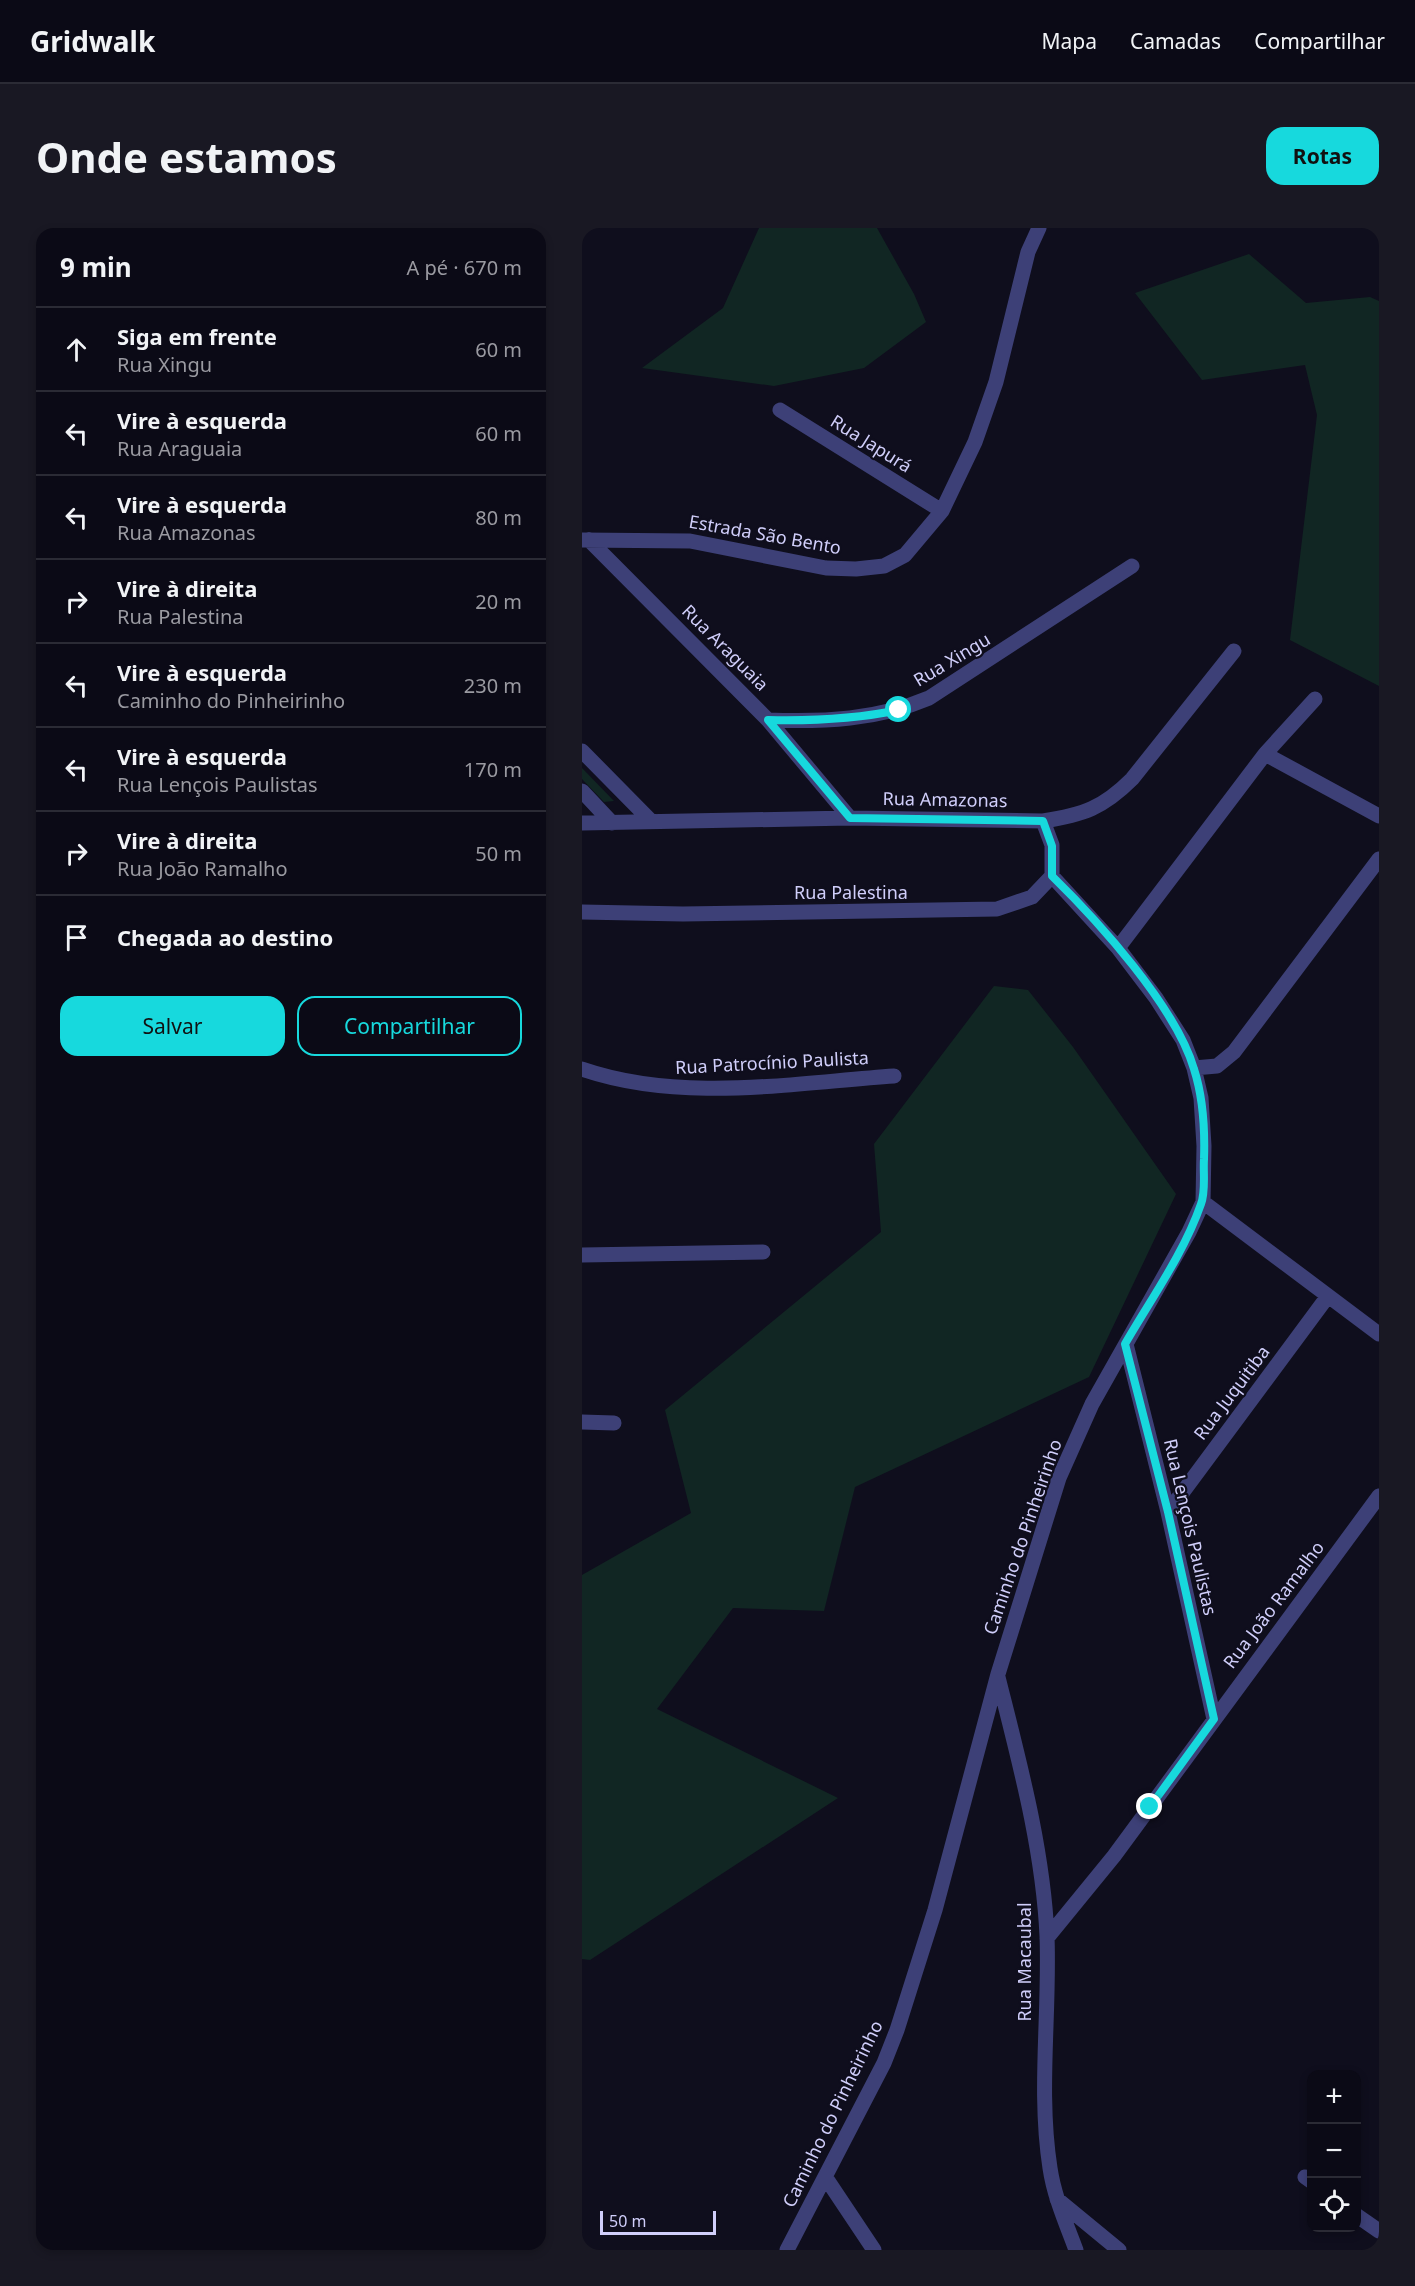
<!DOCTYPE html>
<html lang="pt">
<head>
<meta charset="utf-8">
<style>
  :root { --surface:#0b0a16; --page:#191823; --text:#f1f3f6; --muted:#9a9aa1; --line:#2b2b35; --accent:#17d9dd }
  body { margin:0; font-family:"Noto Sans",sans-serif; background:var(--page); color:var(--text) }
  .controls { position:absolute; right:18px; bottom:18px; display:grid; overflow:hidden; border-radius:12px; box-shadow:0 3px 9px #0003 }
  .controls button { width:54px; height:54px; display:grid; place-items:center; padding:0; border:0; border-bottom:2px solid var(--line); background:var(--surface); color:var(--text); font:30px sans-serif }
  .scale { position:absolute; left:18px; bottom:15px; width:116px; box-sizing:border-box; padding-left:6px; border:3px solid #d0cefa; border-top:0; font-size:16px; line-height:21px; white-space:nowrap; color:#d0cefa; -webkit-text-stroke:4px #0f0e1d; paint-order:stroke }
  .stop { position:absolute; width:18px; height:18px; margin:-14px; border:4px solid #17d9dd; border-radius:50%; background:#fff }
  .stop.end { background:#17d9dd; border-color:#fff; box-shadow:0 2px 6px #0008 }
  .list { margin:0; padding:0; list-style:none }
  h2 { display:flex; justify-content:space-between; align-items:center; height:78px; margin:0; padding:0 24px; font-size:26px }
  h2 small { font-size:20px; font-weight:400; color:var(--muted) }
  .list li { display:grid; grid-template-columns:39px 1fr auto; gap:18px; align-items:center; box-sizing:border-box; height:84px; padding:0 24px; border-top:2px solid var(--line) }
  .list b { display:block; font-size:22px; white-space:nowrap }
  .list p { margin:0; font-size:20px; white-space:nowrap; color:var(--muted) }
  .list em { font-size:20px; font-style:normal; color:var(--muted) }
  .actions { display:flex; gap:12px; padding:18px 24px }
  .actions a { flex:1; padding:14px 0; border:2px solid var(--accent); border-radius:18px; text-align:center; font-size:21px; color:var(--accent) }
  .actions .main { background:var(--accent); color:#111 }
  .icon { flex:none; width:33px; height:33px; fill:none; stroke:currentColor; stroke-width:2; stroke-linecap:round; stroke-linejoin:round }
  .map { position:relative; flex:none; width:797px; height:2022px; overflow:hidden; border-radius:18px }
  header { display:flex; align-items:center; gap:36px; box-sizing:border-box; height:84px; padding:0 30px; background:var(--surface); border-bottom:2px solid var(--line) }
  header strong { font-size:28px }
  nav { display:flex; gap:33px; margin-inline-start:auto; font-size:21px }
  .intro { display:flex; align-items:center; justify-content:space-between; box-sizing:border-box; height:144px; padding:0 36px }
  h1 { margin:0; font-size:42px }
  .button { padding:15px 27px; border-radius:18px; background:var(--accent); color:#111; font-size:21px; font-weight:700 }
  main { display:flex; gap:36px; padding:0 36px }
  aside { flex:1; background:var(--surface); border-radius:18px; box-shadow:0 3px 9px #0003 }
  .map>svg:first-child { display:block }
</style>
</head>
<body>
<header>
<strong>Gridwalk</strong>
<nav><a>Mapa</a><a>Camadas</a><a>Compartilhar</a></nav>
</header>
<div class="intro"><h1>Onde estamos</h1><a class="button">Rotas</a></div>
<main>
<aside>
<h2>9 min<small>A pé · 670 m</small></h2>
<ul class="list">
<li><svg class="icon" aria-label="ahead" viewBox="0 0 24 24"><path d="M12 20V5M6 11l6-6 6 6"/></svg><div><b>Siga em frente</b><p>Rua Xingu</p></div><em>60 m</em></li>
<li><svg class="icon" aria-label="left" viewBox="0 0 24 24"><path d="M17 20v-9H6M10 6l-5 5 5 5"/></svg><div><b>Vire à esquerda</b><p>Rua Araguaia</p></div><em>60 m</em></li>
<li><svg class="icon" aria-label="left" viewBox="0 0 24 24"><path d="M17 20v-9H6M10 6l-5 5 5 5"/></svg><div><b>Vire à esquerda</b><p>Rua Amazonas</p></div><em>80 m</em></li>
<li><svg class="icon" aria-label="right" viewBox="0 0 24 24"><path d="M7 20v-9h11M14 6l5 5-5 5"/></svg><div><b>Vire à direita</b><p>Rua Palestina</p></div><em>20 m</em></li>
<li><svg class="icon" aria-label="left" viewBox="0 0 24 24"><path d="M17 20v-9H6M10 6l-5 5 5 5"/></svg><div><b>Vire à esquerda</b><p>Caminho do Pinheirinho</p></div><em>230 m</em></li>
<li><svg class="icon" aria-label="left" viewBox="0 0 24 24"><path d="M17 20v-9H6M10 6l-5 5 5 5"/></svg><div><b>Vire à esquerda</b><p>Rua Lençois Paulistas</p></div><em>170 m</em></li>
<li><svg class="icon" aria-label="right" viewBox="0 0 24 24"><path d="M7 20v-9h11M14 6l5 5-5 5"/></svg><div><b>Vire à direita</b><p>Rua João Ramalho</p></div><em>50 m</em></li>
<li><svg class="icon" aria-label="arrive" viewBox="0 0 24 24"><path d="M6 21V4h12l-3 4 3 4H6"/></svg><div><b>Chegada ao destino</b></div></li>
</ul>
<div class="actions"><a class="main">Salvar</a><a>Compartilhar</a></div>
</aside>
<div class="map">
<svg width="797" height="2022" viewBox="0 0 797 2022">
  <rect width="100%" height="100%" fill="#0f0e1d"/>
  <path fill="#112623" d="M177,0H295L332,66L344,94L282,140L192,158L60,140L141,80Z
    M667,26L724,75L788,69L797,73V458L708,412L735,187L723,137L620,152L553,65Z
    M0,540L32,573L22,574L0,551Z
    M412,758L446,762L491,819L594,966L507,1149L273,1259L242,1383L151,1380L75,1481L256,1570L8,1732L0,1731V1347L109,1285L83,1182L299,1004L292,916Z"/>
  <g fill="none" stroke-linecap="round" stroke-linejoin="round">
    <path stroke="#3d4077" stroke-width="15" d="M198,182L360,283
      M0,312L108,313L244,340L274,341L302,338L323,327L360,283L393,214L414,154L446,24L457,0
      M7,312L186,492L268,590
      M186,492C242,494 295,492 347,470L550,338
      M0,523L69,593
      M683,526L797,588
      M0,563L30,595
      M0,595L268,590L461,593C501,587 521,580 550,551L652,423
      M0,684L101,686L415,681L450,669L470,648V617L461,593
      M536,720L683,526L733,471
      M612,840L635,838L652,824L797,631
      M0,841C99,875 210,855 312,848
      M621,974L797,1106
      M0,1027L181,1024
      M544,1116L586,1284L632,1491
      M0,1194L32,1195
      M586,1284L746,1068
      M416,1449C437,1533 461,1620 465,1708C468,1785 456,1863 468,1940C472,1968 484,1995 494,2022
      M465,1710L532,1628L797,1268
      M723,1949L730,1954
      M244,1950L292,2022
      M475,1971L537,2022
      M774,1987L797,2003
      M205,2022L302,1835L315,1802L353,1682L416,1446L477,1250L510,1176L607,1004L621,974L622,918L619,870L612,840L601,812L574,770L536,720L470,648"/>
  </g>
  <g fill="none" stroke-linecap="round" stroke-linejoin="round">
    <path stroke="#17d9dd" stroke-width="8" d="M317,482C274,491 231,493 186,492L268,590L461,593L470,618V648C516,693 594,779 612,841C621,869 623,901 622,931C621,945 624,963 619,976C602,1025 569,1071 543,1116L586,1284L632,1491L568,1579"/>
  </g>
  <g text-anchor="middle" stroke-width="4.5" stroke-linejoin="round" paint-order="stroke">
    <g font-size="18" fill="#d0cefa" stroke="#0f0e1d">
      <text transform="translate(289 216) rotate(32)" y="6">Rua Japurá</text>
      <text transform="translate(183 307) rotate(10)" y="6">Estrada São Bento</text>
      <text transform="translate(143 420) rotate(45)" y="6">Rua Araguaia</text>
      <text transform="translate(370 432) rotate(-31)" y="6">Rua Xingu</text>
      <text transform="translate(363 572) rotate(1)" y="6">Rua Amazonas</text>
      <text x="269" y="671">Rua Palestina</text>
      <text transform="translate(190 835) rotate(-3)" y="6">Rua Patrocínio Paulista</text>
      <text transform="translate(650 1165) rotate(-53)" y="6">Rua Juquitiba</text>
      <text transform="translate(608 1299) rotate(77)" y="6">Rua Lençois Paulistas</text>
      <text transform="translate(441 1309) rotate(-71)" y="6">Caminho do Pinheirinho</text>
      <text transform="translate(692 1377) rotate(-53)" y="6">Rua João Ramalho</text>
      <text transform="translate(443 1734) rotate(-90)" y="6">Rua Macaubal</text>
      <text transform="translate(251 1886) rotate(-64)" y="6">Caminho do Pinheirinho</text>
    </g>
  </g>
</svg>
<div class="controls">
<button>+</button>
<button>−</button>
<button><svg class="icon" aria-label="locate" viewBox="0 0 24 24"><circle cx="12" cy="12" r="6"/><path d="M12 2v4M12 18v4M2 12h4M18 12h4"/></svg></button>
</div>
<div class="scale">50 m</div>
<div class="stop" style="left:317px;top:482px"></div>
<div class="stop end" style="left:568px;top:1579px"></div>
</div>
</main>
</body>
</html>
